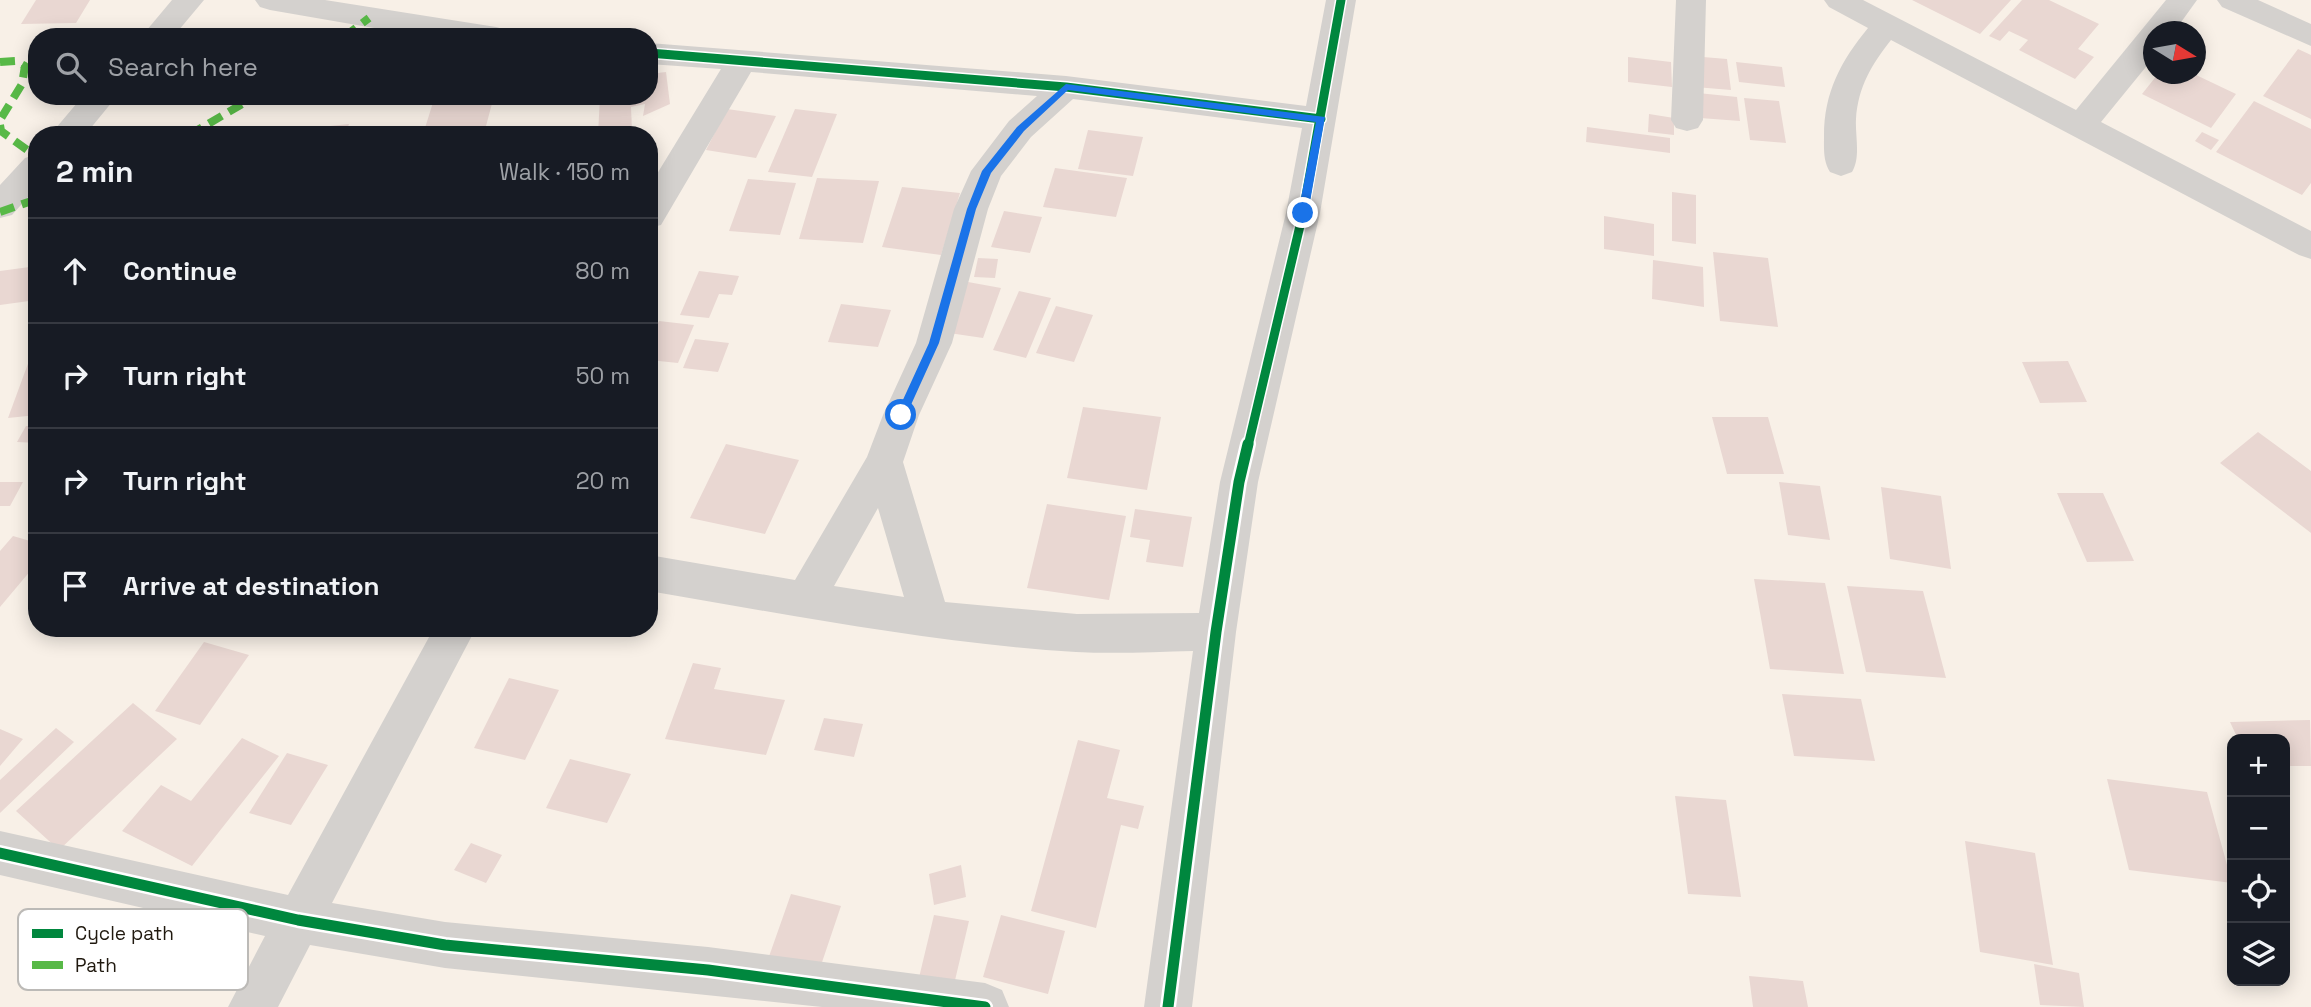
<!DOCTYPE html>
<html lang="en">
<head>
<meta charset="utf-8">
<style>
  :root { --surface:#171b24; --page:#20242c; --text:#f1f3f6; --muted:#9ea1a6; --line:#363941 }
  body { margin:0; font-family:"Space Grotesk",sans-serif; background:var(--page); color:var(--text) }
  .controls { position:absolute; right:21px; bottom:21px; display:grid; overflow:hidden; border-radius:14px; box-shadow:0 4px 18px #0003 }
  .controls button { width:63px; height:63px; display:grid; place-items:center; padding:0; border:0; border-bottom:2px solid var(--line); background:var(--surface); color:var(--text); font:35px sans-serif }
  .compass { position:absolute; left:2143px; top:21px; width:63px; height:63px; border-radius:50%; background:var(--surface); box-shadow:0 4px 18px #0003; rotate:101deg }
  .stop { position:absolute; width:21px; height:21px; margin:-16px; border:5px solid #1a73e8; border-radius:50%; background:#fff }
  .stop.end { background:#1a73e8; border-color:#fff; box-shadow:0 2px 7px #0008 }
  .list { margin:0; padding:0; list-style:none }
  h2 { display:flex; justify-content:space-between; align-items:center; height:91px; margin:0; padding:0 28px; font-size:30px }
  h2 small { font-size:23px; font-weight:400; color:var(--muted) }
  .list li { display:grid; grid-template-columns:46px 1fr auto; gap:21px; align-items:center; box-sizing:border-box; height:105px; padding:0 28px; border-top:2px solid var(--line) }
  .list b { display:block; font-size:26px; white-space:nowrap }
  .list em { font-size:23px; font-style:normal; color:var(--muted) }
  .icon { flex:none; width:38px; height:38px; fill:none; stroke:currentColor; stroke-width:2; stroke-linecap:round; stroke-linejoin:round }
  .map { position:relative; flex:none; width:2311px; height:1007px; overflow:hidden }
  .search { position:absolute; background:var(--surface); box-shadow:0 4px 18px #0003; left:28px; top:28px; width:630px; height:77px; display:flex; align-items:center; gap:18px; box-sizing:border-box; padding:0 24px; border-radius:28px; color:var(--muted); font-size:26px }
  .panel { position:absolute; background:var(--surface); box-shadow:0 4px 18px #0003; left:28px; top:126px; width:630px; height:511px; border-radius:28px }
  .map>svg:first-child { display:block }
</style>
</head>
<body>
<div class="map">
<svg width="2311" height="1007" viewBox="0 0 2311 1007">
  <rect width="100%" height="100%" fill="#f8f0e7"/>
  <path fill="#e9d7d2" d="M36,0H90L76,23L21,24Z
    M1912,0H2011L1980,34Z
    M2022,0H2049L2099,24L2078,49L2094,57L2075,79L2019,50L2028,40L2009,31L2000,41L1989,36Z
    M2298,49L2311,55V119L2263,96Z
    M1691,56L1727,59L1731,90L1695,87Z
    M1628,57L1671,62L1672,87L1628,82Z
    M1736,62L1782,67L1785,87L1739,82Z
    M666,72L670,104L643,116L645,104L631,107L632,131L616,135H598L600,96H649V74Z
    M2158,74H2194L2236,94L2211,128L2142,94Z
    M1698,93L1737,97L1740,121L1700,118Z
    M435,96H494L486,126L425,128Z
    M504,96H546L545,99L503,104Z
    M1744,98L1779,101L1786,143L1750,140Z
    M2254,101L2311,129V183L2302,195L2216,152Z
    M727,109L776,116L756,158L706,150Z
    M795,109L837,114L812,177L768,172Z
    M1649,114L1674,118V135L1648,132Z
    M349,124L345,135H271L272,132Z
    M1587,127L1670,138V153L1586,142Z
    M1088,130L1143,137L1133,176L1078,169Z
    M2202,132L2219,140L2211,150L2195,141Z
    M1055,168L1127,178L1116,217L1043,207Z
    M817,178L879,181L863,243L799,239Z
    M748,179L796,183L780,235L729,231Z
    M902,187L960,193L941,255L882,247Z
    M1672,192L1696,195V244L1672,241Z
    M1004,211L1042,217L1030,253L991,247Z
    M1604,216L1654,224V256L1604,249Z
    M1713,252L1768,258L1778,327L1720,321Z
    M978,258L998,259L995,278L974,277Z
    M1653,260L1703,267L1704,307L1652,299Z
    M37,266V276L29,301L0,305V271Z
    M699,271L739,276L732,295L719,294L709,318L680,315Z
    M968,282L1001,288L983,338L949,333Z
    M1019,291L1051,298L1026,358L993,350Z
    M841,304L891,310L878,347L828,342Z
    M1056,306L1093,315L1074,362L1036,353Z
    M659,321L694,325L678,363L649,360V343Z
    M695,339L729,343L718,372L683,368Z
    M33,350H37V415L8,418Z
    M2068,361L2087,402L2040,403L2022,362Z
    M1083,407L1161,417L1147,490L1067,478Z
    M1712,417H1768L1784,474H1727Z
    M26,426H37V443L17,442Z
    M2258,432L2311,471V533L2220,463Z
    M726,444L799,460L765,534L690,518Z
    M0,482H23L10,506H0Z
    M1779,482L1820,486L1830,540L1788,535Z
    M1881,487L1941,496L1951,569L1890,559Z
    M2057,493H2103L2134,561L2087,562Z
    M1047,504L1126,516L1109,600L1027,588Z
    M1135,509L1192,517L1183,567L1146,562L1150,540L1130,537Z
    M13,536L37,543V563L0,607V551Z
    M1754,579L1825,583L1844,674L1770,669Z
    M1847,586L1923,591L1946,678L1866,672Z
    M204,642L249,655L200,725L155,711Z
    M693,663L721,668L714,689L785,700L766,755L665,739Z
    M509,678L559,690L525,760L474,748Z
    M1782,694L1861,699L1875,761L1794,756Z
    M133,703L177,739L59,850L16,811Z
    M824,718L863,724L854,757L814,750Z
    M2310,720L2311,766H2285V739H2238L2230,722Z
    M56,728L74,742L0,813V780Z
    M0,729L23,739L0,766Z
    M242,738L279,756L192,866L122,831L161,785L191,801Z
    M1078,740L1120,750L1107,798L1144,806L1138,829L1121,825L1096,928L1031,911Z
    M287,753L328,765L291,825L249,813Z
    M570,759L631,774L607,823L546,808Z
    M2107,779L2207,792L2232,883L2129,870Z
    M1675,796L1726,800L1741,897L1688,894Z
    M1965,841L2035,853L2053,965L1980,952Z
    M471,843L502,855L486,883L454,870Z
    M961,865L966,897L934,905L929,874Z
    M791,894L841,906L817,977L766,965Z
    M934,915L969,921L952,993L917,986Z
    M1001,915L1065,931L1048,994L983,977Z
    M2034,964L2079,973L2084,1007L2040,1005Z
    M1749,976L1803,981L1808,1007H1753Z"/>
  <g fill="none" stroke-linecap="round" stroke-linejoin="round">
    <path fill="#d4d1ce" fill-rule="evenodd" d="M172,0H204L173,37H141Z
      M255,0H325L496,27L507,30L511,37H426L270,10L260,7Z
      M1326,0H1356L1320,213L1258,482L1236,632L1192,1007H1144L1193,651C1154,652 1115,654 1076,652C932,643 791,615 649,591V555L795,580L867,457L883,415L916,343L954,209L971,171L1009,121L1037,96L751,72L661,225L649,228V187L721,69L649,64V43L1066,76L1306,106ZM1073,99L1302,128L1286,213L1220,482L1199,613L1077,614L945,602L903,462L919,415L952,343L988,209L1001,176L1031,137ZM878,508L904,597L834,586Z
      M1676,0H1706L1703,120L1698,128L1687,131L1676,128L1671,120Z
      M1824,0H1863L2076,110L2166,0H2197L2174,32H2154V57L2101,122L2311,231V259L2299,255L1891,40C1872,64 1858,87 1856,119C1855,136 1861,157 1852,172L1841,176L1830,172C1823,161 1824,149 1824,136C1824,92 1841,61 1868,28L1829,7Z
      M2217,0H2258L2311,24V46L2222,7Z
      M83,96H117L85,135H50Z
      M37,154V187L12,215L0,218V185L25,158Z
      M434,628H476L332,903L445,922L708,947L985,983L1002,990L1009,1007H822L445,968L310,945L278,1007H228L265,936L0,875V831L288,895Z"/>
    <path stroke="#58b947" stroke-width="8" stroke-dasharray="15 8" stroke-linecap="butt" d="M344,37L369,18
      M0,62L16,61L25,66L22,84L0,120
      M0,125L1,131L37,157
      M189,135L256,96
      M0,212L37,199"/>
    <defs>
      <path id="cycleway-far1" d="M649,53L1066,87L1321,119
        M1248,446L1303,213L1341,0"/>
      <path id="cycleway" d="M0,853L298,920L445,945L708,970L985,1007
        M1168,1007L1216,632L1239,482L1248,444"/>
    </defs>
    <use href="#cycleway-far1" stroke="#fff" stroke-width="12"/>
    <use href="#cycleway" stroke="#fff" stroke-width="16"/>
    <use href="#cycleway-far1" stroke="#00873e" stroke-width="9"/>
    <use href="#cycleway" stroke="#00873e" stroke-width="11"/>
  </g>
  <path fill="#1a73e8" d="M1066,84L1325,117L1308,213L1303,217L1298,213L1316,122L1068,90L1024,131L991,173L976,209L939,343L905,418H897L896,415L929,343L967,209L982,171L1017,127Z"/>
  <rect x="18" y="909" width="230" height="81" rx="10" fill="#fff" stroke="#bcbab7" stroke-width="2"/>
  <rect x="32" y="929" width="31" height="9" fill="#00873e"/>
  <rect x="32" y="961" width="31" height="8" fill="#58b947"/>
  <g font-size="19" fill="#20190f">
    <text x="75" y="940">Cycle path</text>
    <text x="75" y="972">Path</text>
  </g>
</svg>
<div class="controls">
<button>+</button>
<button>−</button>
<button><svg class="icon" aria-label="locate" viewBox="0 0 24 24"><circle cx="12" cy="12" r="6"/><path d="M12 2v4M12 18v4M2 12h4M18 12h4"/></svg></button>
<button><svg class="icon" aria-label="layers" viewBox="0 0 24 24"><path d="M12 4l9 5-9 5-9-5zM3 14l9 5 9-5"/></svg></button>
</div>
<svg class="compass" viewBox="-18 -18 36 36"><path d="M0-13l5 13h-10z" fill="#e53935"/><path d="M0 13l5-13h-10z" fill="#9ea1a6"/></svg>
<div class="stop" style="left:901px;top:415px"></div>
<div class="stop end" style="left:1303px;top:213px"></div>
<div class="search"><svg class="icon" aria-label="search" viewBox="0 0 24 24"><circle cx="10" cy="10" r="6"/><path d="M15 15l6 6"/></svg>Search here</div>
<section class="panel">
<h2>2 min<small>Walk · 150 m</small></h2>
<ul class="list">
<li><svg class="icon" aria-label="ahead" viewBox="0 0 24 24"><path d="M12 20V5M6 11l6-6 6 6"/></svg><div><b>Continue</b></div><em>80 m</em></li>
<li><svg class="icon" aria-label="right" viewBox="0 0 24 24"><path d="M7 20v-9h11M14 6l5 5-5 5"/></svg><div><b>Turn right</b></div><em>50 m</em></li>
<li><svg class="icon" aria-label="right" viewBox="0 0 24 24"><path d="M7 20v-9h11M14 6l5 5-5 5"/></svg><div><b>Turn right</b></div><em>20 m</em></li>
<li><svg class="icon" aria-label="arrive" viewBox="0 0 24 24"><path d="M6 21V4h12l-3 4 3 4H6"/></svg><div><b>Arrive at destination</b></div></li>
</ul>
</section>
</div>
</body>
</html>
